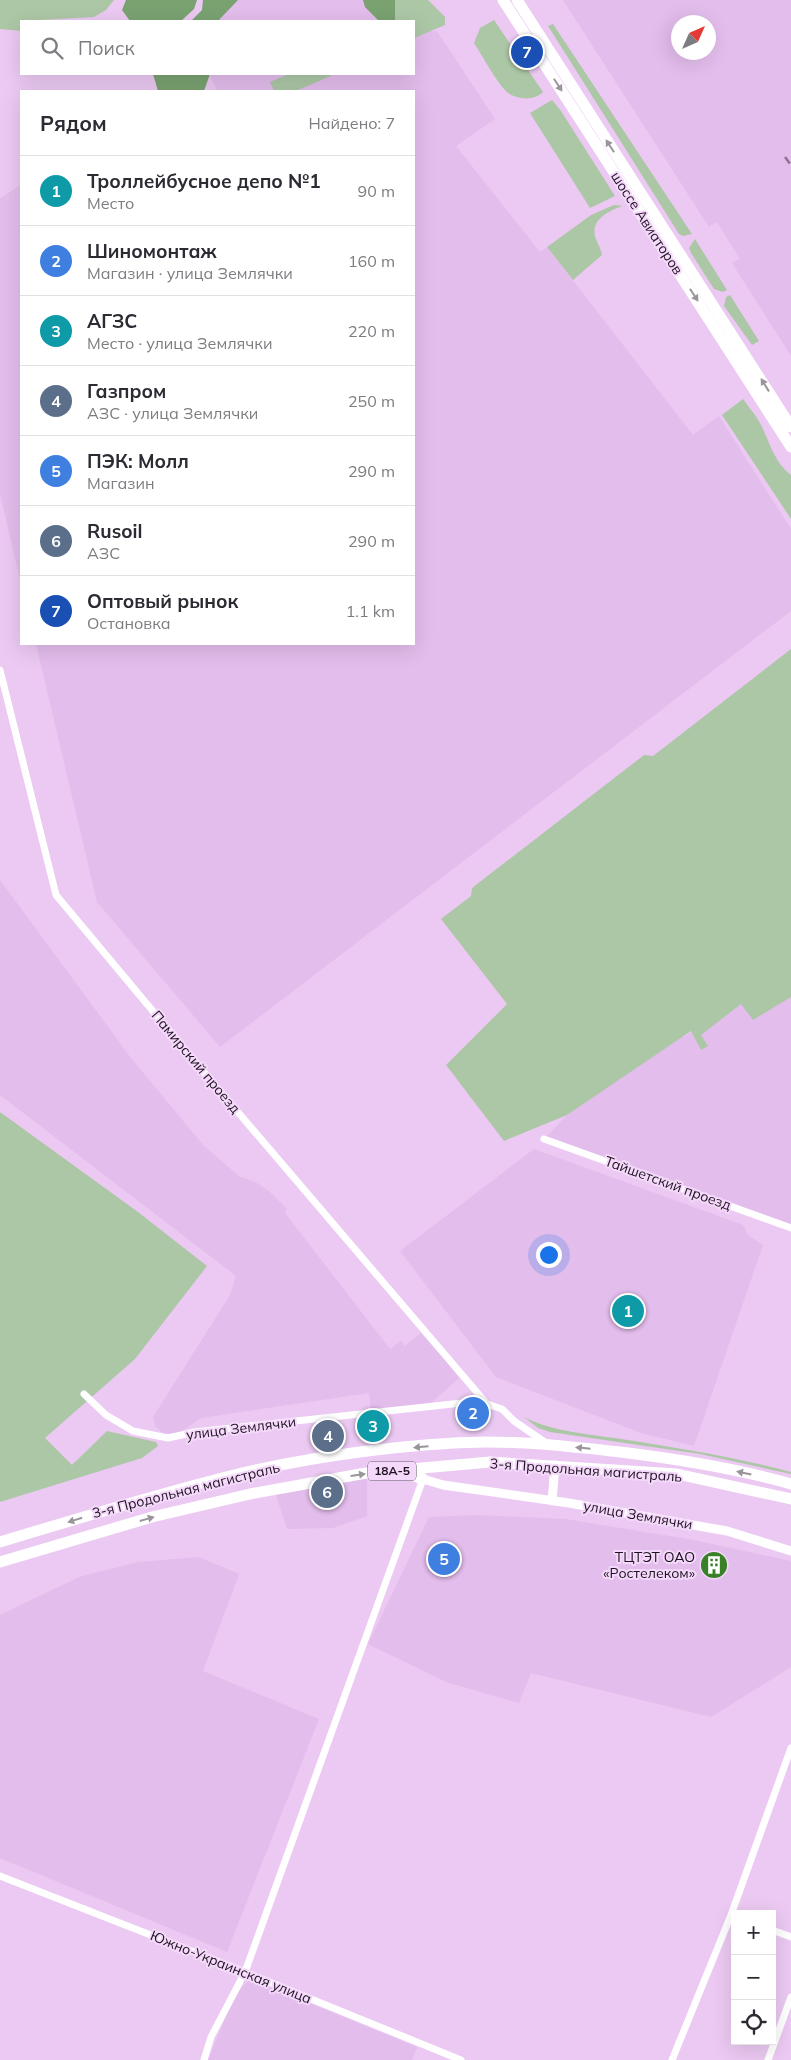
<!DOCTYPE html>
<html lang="ru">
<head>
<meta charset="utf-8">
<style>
  :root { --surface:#fff; --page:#f2f2f3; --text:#2b2b33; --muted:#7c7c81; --line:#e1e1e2; --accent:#388127 }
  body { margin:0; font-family:Mulish,sans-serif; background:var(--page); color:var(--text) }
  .controls { position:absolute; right:15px; bottom:15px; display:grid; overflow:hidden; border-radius:0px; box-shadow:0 5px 20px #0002 }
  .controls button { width:45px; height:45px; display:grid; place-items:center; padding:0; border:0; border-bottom:1px solid var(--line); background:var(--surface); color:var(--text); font:25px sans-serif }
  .compass { position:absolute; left:671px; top:15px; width:45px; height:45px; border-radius:50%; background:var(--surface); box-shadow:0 5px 20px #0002; rotate:45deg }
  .you { position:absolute; left:548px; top:1254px; width:18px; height:18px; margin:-12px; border:4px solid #fff; border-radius:50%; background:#1a73e8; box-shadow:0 0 0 8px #1a73e833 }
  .badge { display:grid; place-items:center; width:32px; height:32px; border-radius:50%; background:var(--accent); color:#fff; font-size:16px; font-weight:700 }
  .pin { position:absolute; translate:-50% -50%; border:2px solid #fff; box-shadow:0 1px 5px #0006 }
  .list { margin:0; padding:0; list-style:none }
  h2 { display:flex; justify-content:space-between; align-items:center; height:65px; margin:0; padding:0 20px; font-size:21px }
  h2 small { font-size:16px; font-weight:400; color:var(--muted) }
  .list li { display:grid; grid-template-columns:32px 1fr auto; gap:15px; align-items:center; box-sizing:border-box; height:70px; padding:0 20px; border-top:1px solid var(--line) }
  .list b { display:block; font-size:19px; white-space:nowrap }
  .list p { margin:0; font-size:16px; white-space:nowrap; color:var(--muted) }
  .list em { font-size:16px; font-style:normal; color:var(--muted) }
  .icon { flex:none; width:28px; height:28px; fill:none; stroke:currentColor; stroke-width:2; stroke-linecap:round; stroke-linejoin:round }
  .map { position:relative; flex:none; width:791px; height:2060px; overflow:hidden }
  .search { position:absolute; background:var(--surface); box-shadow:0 5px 20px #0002; left:20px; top:20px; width:395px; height:55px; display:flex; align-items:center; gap:12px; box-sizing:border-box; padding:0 18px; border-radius:0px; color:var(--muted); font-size:19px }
  .panel { position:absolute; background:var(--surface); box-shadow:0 5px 20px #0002; left:20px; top:90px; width:395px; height:555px; border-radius:0px }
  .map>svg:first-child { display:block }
</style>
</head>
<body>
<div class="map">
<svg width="791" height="2060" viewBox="0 0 791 2060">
  <rect width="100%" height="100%" fill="#ebc9f2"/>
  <path fill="#e3bdec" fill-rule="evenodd" d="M207,0H382L388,21H204Z
    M563,0H791V356L732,263L740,259L717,222L709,227ZM678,22H708V52H678Z
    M414,30L437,31L495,119L456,146L540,252L547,247L693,435L719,416L791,529V611L220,1047L97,902L36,644H414V91H217L209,74H414Z
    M21,185V584L0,494V198Z
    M0,880L131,1058L204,1146L239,1176L257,1183L270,1192L286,1208L285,1213L390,1349L401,1341L405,1346L421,1333L445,1360L459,1378L428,1406L371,1411L369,1393L201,1418L177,1434L163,1433L155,1426L153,1417L230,1295L236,1276L0,1095Z
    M791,954V1227L544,1139L567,1115L676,1039L686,1036Z
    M534,1149L743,1225L748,1235L763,1245L694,1446L641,1433L496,1377L400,1251Z
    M367,1478V1516L333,1528L287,1529L276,1495Z
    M477,1515L566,1519L694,1540L791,1561V1667L711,1717L531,1673L519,1703L446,1682L368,1644L429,1517Z
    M199,1557L239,1574L203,1671L319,1719L227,1952L0,1858V1615L79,1577L138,1562Z
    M250,1979L417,2047L412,2060H208L235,1995Z"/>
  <path fill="#acc7a6" d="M0,0H114L106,10L94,17L21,21V31L0,29Z
    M395,0H428L445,17V25L414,38V21H395Z
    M494,20L543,92C535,101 516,100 507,92C497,83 482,55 474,43L480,28Z
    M553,24L692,234L683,236L679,234L548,26Z
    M289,74H335L296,91H274L270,82Z
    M552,100L561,111L615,196L590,208L530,113Z
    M614,205L623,206C610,210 591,219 595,236C597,243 601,248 602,255L573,280L547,247L591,215Z
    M695,239L727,290L723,292L714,289L691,253L689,248Z
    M730,295L759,341L752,345L724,306L726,297Z
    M743,399C749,408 757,416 761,425C770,443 774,462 791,475V519L722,415Z
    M791,649V997L753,1020L741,1004L701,1035L708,1046L701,1050L691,1031L567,1115L504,1141L446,1065L507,1004L441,919L471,896L472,888L644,755L653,756Z
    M0,1112L138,1212L207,1266L135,1359L45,1438L72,1465L107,1431L156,1442L158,1446L142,1458L0,1502Z
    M524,1417C553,1432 589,1434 621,1439C678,1448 735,1457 791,1472V1474L700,1454L550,1432L538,1428Z"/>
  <path fill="#7aa271" d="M126,0H197L194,9L181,21H130L122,10Z
    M203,0H238L218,21H191L202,10Z
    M363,0H395V21H379L365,7Z
    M153,74H210L204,91H158Z"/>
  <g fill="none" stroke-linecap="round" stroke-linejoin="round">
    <path stroke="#fff" stroke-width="7" d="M0,670L56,895L202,1070L487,1404
      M544,1139L791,1228
      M84,1394L106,1415L133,1431L168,1438L195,1432L462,1403L487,1404L502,1409L514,1421L546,1443
      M0,1876L245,1972L461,2060
      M772,1930L791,1937
      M204,2060L211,2037L245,1972L423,1479
      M672,2060L731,1915L791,1748
      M768,2060L791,1997"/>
    <path stroke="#fff" stroke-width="9" d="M423,1479L443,1485L569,1503L727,1531L791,1551
      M552,1501L555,1465"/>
    <path stroke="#fff" stroke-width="11" d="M503,0L791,447
      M517,0L791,427"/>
    <path stroke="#fff" stroke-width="11" d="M403,1472L423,1479
      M0,1542C80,1518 160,1493 242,1473C316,1456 410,1443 487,1442C531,1442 576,1447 620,1452C678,1459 735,1468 791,1484
      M0,1562L152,1517L250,1494L366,1473L490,1462L677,1474L791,1499"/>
    <path stroke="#8c7491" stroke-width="2.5" stroke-dasharray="8 4" stroke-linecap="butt" d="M785,157L791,165"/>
  </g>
  <defs><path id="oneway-solid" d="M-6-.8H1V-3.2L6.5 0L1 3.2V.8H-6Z" transform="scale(1.25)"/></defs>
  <g fill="#9a949b">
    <use href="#oneway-solid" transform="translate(558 85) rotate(57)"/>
    <use href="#oneway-solid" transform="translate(610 146) rotate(-123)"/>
    <use href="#oneway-solid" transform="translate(694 295) rotate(57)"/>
    <use href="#oneway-solid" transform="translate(765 385) rotate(-122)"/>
    <use href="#oneway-solid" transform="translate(421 1447) rotate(175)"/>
    <use href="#oneway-solid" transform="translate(583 1448) rotate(-174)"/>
    <use href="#oneway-solid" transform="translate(744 1473) rotate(-168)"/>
    <use href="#oneway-solid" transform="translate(358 1475) rotate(-8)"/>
    <use href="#oneway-solid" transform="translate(147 1519) rotate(-16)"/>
    <use href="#oneway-solid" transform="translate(75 1520) rotate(163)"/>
  </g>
  <defs>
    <symbol id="building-disc" viewBox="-11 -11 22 22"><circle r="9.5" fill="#388127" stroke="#f4d9fa"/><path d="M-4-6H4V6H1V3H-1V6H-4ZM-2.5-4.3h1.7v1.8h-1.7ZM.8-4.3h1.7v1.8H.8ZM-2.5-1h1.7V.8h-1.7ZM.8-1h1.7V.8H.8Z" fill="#fff"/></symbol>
  </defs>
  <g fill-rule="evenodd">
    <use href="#building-disc" x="698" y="1549" width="32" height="32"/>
  </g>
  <g text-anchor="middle" stroke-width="4" stroke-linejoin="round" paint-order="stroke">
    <rect fill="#f4d9fa" stroke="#5e4e61" stroke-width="1" x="368" y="1461.5" width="48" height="19" rx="4"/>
    <g font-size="12" font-weight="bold" fill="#1e1220">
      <text x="392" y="1475">18А-5</text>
    </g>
    <g font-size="14" fill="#1e1220" stroke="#f4d9fa">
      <text transform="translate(647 223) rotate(57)" y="5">шоссе Авиаторов</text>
      <text transform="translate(196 1062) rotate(50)" y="5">Памирский проезд</text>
      <text transform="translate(668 1183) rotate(20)" y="5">Тайшетский проезд</text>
      <text transform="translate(241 1428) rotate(-7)" y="5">улица Землячки</text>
      <text transform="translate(586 1470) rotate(4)" y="5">3-я Продольная магистраль</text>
      <text transform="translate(186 1490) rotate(-14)" y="5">3-я Продольная магистраль</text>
      <text transform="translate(638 1515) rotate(10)" y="5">улица Землячки</text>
      <text transform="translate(231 1967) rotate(22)" y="5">Южно-Украинская улица</text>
    </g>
    <g font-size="14" fill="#1e1220" stroke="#f4d9fa" text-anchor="end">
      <text x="695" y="1562">ТЦТЭТ ОАО<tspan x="695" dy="16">«Ростелеком»</tspan></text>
    </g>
  </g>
</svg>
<div class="controls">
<button>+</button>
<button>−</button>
<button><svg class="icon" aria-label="locate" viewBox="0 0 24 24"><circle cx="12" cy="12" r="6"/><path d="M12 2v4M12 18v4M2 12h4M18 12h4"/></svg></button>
</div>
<svg class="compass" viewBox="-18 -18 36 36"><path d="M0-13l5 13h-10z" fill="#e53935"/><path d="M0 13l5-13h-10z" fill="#7c7c81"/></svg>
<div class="you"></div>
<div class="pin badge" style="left:628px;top:1311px;background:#0f9aa8">1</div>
<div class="pin badge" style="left:473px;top:1413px;background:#3f7fe0">2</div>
<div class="pin badge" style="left:373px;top:1426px;background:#0f9aa8">3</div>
<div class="pin badge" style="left:328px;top:1436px;background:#5c6f8a">4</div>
<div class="pin badge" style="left:444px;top:1559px;background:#3f7fe0">5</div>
<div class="pin badge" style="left:327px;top:1492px;background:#5c6f8a">6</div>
<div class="pin badge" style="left:527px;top:52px;background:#1a4fb4">7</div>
<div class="search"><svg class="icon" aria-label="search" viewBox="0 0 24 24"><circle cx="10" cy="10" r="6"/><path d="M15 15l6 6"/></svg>Поиск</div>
<section class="panel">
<h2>Рядом<small>Найдено: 7</small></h2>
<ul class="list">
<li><span class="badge" style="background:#0f9aa8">1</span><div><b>Троллейбусное депо №1</b><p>Место</p></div><em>90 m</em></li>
<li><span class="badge" style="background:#3f7fe0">2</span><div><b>Шиномонтаж</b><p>Магазин · улица Землячки</p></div><em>160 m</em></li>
<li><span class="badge" style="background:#0f9aa8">3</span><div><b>АГЗС</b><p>Место · улица Землячки</p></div><em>220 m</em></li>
<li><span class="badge" style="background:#5c6f8a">4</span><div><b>Газпром</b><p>АЗС · улица Землячки</p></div><em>250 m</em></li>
<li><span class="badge" style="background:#3f7fe0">5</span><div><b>ПЭК: Молл</b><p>Магазин</p></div><em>290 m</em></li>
<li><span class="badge" style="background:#5c6f8a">6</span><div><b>Rusoil</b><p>АЗС</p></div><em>290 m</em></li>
<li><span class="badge" style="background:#1a4fb4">7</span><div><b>Оптовый рынок</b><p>Остановка</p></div><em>1.1 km</em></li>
</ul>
</section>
</div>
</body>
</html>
